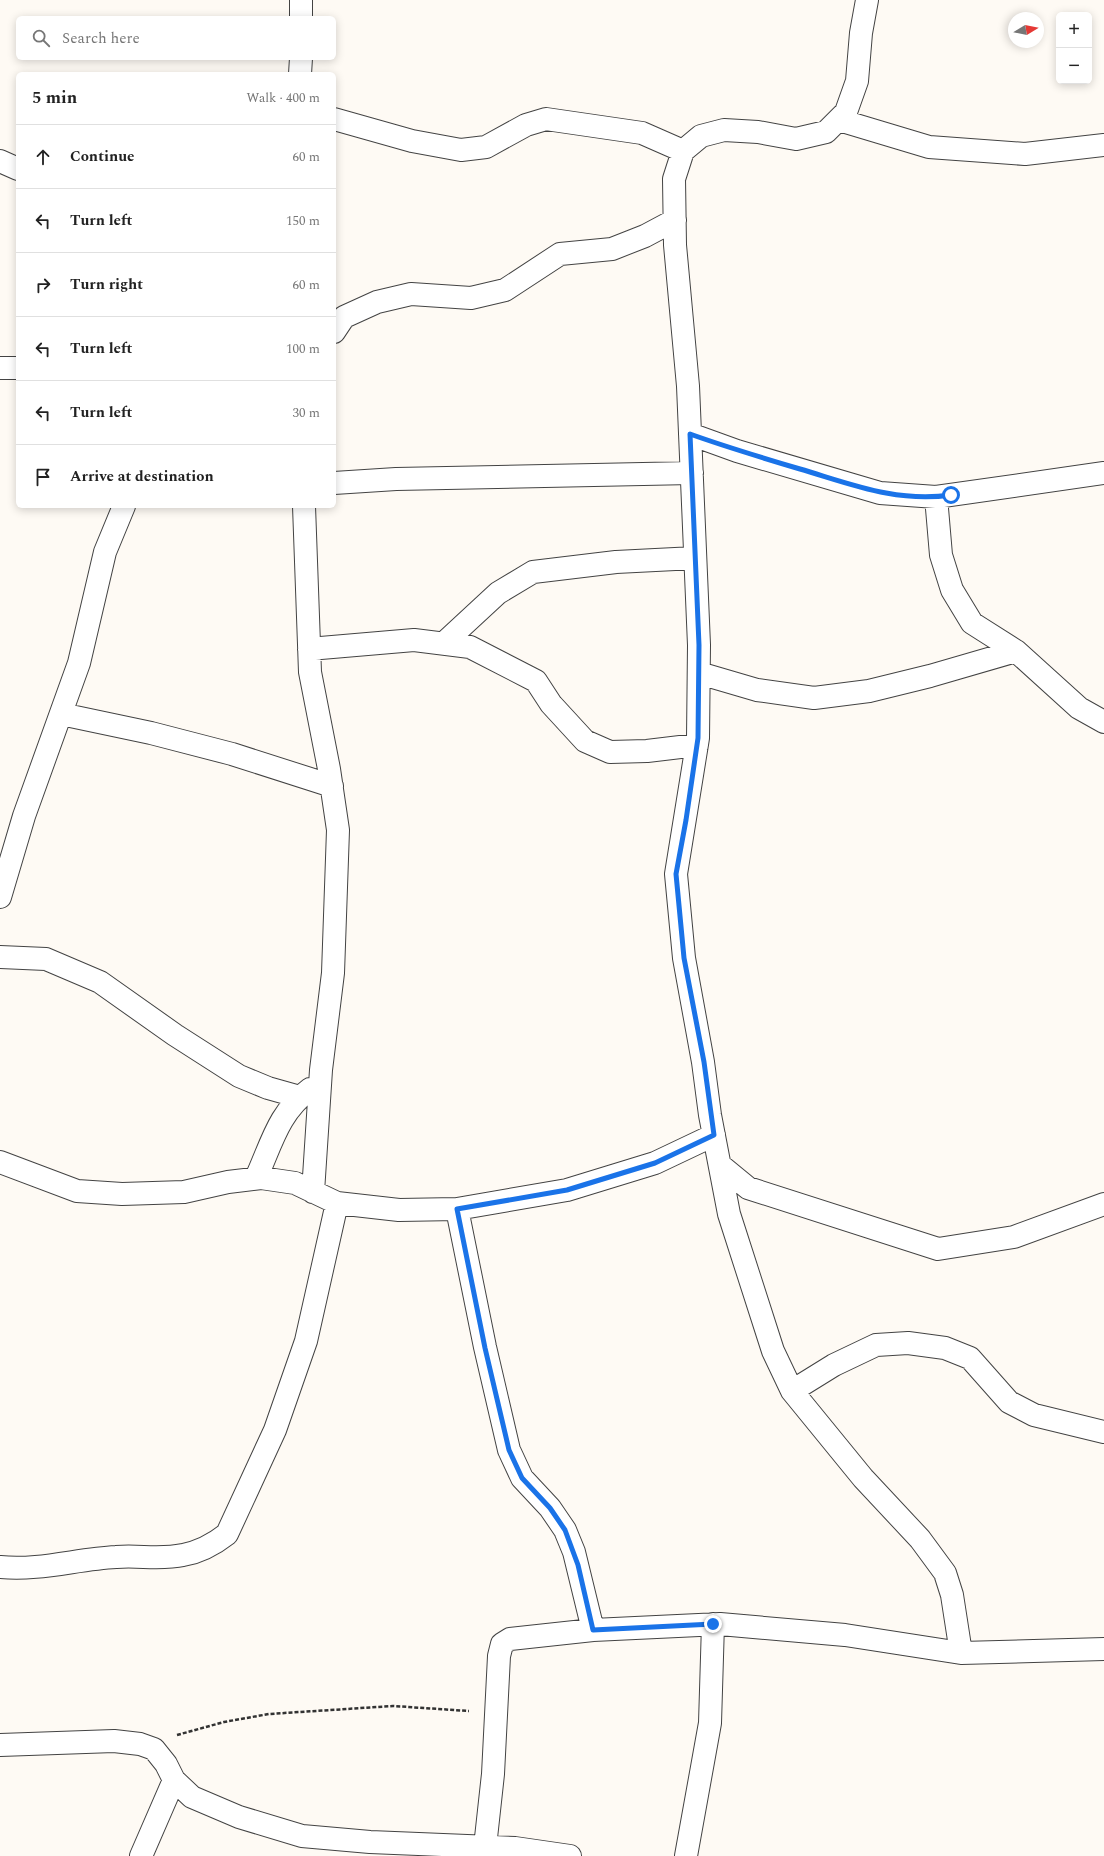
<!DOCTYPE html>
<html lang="en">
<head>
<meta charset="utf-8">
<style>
  :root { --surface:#fff; --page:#f2f2f2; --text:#222; --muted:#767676; --line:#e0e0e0 }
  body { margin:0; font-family:Spectral,serif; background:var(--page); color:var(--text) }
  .controls { position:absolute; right:12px; top:12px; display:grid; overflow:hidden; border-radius:6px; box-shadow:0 2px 10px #0003 }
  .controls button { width:36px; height:36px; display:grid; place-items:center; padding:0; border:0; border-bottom:1px solid var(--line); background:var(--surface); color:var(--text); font:20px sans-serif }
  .compass { position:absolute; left:1008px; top:12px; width:36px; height:36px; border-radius:50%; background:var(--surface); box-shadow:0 2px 10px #0003; rotate:80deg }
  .stop { position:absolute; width:12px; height:12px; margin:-9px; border:3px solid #1a73e8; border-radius:50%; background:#fff }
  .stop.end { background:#1a73e8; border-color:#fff; box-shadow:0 1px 4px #0008 }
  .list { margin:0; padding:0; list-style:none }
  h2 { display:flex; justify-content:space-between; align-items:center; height:52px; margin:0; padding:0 16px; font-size:17px }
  h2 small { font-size:13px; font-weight:400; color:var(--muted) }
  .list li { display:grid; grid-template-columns:26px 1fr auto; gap:12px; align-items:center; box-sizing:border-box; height:64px; padding:0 16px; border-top:1px solid var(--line) }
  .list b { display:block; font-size:15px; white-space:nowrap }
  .list em { font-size:13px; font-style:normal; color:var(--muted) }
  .icon { flex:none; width:22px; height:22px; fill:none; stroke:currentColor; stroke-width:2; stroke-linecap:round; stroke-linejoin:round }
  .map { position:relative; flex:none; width:1104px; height:1856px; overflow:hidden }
  .search { position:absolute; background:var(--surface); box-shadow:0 2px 10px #0003; left:16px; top:16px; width:320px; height:44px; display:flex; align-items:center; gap:10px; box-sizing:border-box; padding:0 14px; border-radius:6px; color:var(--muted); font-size:15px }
  .panel { position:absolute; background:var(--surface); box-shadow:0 2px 10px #0003; left:16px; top:72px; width:320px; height:436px; border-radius:6px }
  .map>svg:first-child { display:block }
</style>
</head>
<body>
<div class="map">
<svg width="1104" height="1856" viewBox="0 0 1104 1856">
  <rect width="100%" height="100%" fill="#fefaf4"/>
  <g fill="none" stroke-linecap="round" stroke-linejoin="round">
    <defs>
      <path id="minor" d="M301,0V18
        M867,0L861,33L857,81L846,112L826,132L796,139L758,132L724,130L701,136L683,151L674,179L675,245L688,386L699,645L698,738L676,874L684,958L703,1062L710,1115L729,1214L773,1351L792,1391L863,1478L920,1539L945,1573L952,1595L961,1653
        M300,74L301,58
        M334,119L412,141L461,150L486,147L526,125L546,119L642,133L683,151
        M839,120L929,147L1025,154L1104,145
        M0,161L18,169
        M334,332L344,317L377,302L411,294L471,298L505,290L560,254L612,249L645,236L675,220
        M0,368H18
        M690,434L737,451L880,493L936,497L1104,473
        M334,483L396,479L692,473
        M936,497L941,555L952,590L972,623L1016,651L1079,708L1104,722
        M304,506L310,672L329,769L338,830L333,973L321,1070L313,1192
        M444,643L498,593L533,572L616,562L695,558
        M309,649L414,640L470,647L536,681L551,704L585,741L610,752L647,751L697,745
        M699,673L757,690L814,698L869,691L930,676L1016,651
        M61,714L151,733L232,754L332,786
        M0,897L24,816L79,663L105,552L124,506
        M0,957L46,959L100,982L175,1035L239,1076L268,1088L300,1097
        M0,1162L77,1191L122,1194L184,1192L228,1182L261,1178L295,1183L337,1203L399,1210L457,1209L567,1190L655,1163L714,1135
        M720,1165L748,1188L938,1249L1014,1237L1104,1204
        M256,1178C272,1143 278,1113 310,1089
        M457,1209L485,1347L509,1450L522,1478L550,1508L565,1530L574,1552L593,1630
        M792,1391L834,1365L876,1345L908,1343L945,1348L970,1358L1009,1402L1034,1415L1104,1432
        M0,1567C39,1571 77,1559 116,1557C139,1555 160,1560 183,1555C200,1552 213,1545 227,1534L275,1430L306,1341L337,1203
        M0,1745L114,1741L140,1744L154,1749L166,1764L174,1780L192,1797L239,1817L302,1836L370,1842L515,1848L570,1856
        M485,1847L493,1774L499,1656L502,1644L510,1639L593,1630L720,1624L845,1635L961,1653L1104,1649
        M141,1856L174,1780
        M686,1856L710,1723L713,1624"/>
    </defs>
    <use href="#minor" stroke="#434343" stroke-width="24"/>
    <path stroke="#323232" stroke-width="2.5" stroke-dasharray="4 2" stroke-linecap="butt" d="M177,1735L224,1722L269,1714L393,1706L469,1711"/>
    <use href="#minor" stroke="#fff" stroke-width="22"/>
  </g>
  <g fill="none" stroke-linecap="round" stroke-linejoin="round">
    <path stroke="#1a73e8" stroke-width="5" d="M713,1624L593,1630L578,1565L565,1530L550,1508L522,1478L509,1450L485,1348L457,1209L567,1190L655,1163L714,1135L704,1062L684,958L676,874L686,820L698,738L699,645L690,434C726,447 763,458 800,469C851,484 897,503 951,495"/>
  </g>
</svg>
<div class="controls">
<button>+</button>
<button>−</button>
</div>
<svg class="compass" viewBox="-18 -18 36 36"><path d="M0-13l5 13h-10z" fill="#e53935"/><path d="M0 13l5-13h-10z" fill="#767676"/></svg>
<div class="stop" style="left:951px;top:495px"></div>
<div class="stop end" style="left:713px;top:1624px"></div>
<div class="search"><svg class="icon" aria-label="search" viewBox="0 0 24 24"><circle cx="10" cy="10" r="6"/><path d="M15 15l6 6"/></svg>Search here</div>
<section class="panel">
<h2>5 min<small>Walk · 400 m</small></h2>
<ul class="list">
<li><svg class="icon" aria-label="ahead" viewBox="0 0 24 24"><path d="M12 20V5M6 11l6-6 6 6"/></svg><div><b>Continue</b></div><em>60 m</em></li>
<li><svg class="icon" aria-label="left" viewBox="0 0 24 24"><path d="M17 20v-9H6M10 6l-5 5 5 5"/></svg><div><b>Turn left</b></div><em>150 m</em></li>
<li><svg class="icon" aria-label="right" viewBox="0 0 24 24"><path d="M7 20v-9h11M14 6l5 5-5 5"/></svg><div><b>Turn right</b></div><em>60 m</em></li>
<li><svg class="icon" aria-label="left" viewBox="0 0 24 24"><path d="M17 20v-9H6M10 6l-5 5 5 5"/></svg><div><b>Turn left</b></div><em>100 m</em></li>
<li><svg class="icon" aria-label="left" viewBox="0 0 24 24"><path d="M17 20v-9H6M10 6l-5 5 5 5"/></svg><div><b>Turn left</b></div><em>30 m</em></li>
<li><svg class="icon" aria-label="arrive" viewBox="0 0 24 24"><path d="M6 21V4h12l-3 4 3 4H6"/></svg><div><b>Arrive at destination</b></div></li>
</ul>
</section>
</div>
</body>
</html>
